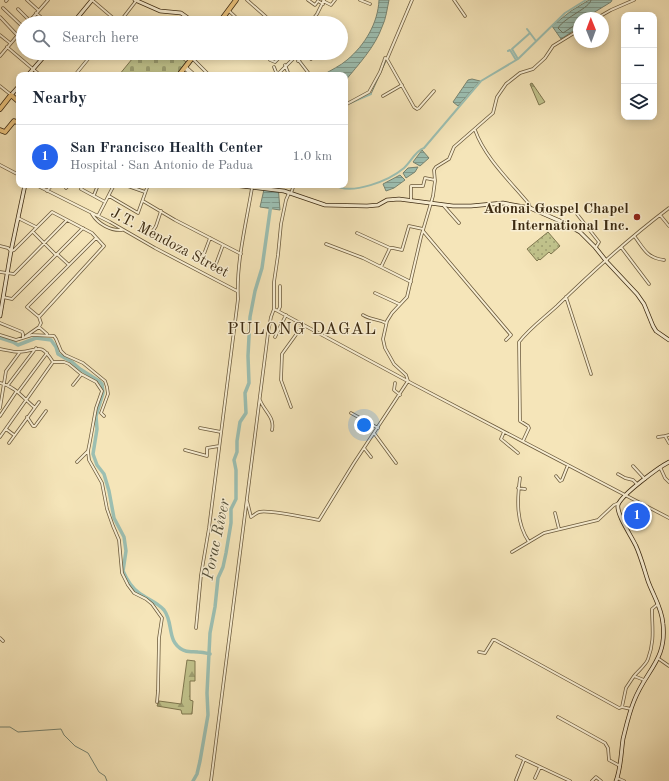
<!DOCTYPE html>
<html lang="en">
<head>
<meta charset="utf-8">
<style>
  :root { --surface:#fff; --page:#f6f6f7; --text:#1f2937; --muted:#747a83; --line:#e0e1e3; --accent:#2563eb }
  body { margin:0; font-family:"Old Standard TT",serif; background:var(--page); color:var(--text) }
  .controls { position:absolute; right:12px; top:12px; display:grid; overflow:hidden; border-radius:8px; box-shadow:0 2px 10px #0003 }
  .controls button { width:36px; height:36px; display:grid; place-items:center; padding:0; border:0; border-bottom:1px solid var(--line); background:var(--surface); color:var(--text); font:20px sans-serif }
  .compass { position:absolute; left:573px; top:12px; width:36px; height:36px; border-radius:50%; background:var(--surface); box-shadow:0 2px 10px #0003; rotate:359deg }
  .you { position:absolute; left:364px; top:425px; width:14px; height:14px; margin:-10px; border:3px solid #fff; border-radius:50%; background:#1a73e8; box-shadow:0 0 0 6px #1a73e833 }
  .badge { display:grid; place-items:center; width:26px; height:26px; border-radius:50%; background:var(--accent); color:#fff; font-size:13px; font-weight:700 }
  .pin { position:absolute; translate:-50% -50%; border:2px solid #fff; box-shadow:0 1px 4px #0006 }
  .list { margin:0; padding:0; list-style:none }
  h2 { display:flex; justify-content:space-between; align-items:center; height:52px; margin:0; padding:0 16px; font-size:17px }
  h2 small { font-size:13px; font-weight:400; color:var(--muted) }
  .list li { display:grid; grid-template-columns:26px 1fr auto; gap:12px; align-items:center; box-sizing:border-box; height:64px; padding:0 16px; border-top:1px solid var(--line) }
  .list b { display:block; font-size:15px; white-space:nowrap }
  .list p { margin:0; font-size:13px; white-space:nowrap; color:var(--muted) }
  .list em { font-size:13px; font-style:normal; color:var(--muted) }
  .icon { flex:none; width:22px; height:22px; fill:none; stroke:currentColor; stroke-width:2; stroke-linecap:round; stroke-linejoin:round }
  .map { position:relative; flex:none; width:669px; height:781px; overflow:hidden }
  .search { position:absolute; background:var(--surface); box-shadow:0 2px 10px #0003; left:16px; top:16px; width:332px; height:44px; display:flex; align-items:center; gap:10px; box-sizing:border-box; padding:0 14px; border-radius:22px; color:var(--muted); font-size:15px }
  .panel { position:absolute; background:var(--surface); box-shadow:0 2px 10px #0003; left:16px; top:72px; width:332px; height:116px; border-radius:8px }
  .map>svg:first-child { display:block }
</style>
</head>
<body>
<div class="map">
<svg width="669" height="781" viewBox="0 0 669 781">
  <defs>
    <pattern id="grass-dots" width="8" height="8" patternUnits="userSpaceOnUse"><rect width="8" height="8" fill="#c1c38c"/><path d="M2 2h.1M6 6h.1" fill="none" stroke="#9e9f71" stroke-width="1.8" stroke-linecap="round"/></pattern>
    <pattern id="forest-firs" width="22" height="20" patternUnits="userSpaceOnUse"><rect width="22" height="20" fill="#c1c38c"/><path d="M5 1l3.5 6h-7zM16 11l3.5 6h-7z" fill="#9e9f71"/></pattern>
    <pattern id="cemetery-stones" width="16" height="16" patternUnits="userSpaceOnUse"><rect width="16" height="16" fill="#c1c38c"/><path d="M2 7V4a2 2 0 0 1 4 0v3zM10 15v-3a2 2 0 0 1 4 0v3z" fill="#9e9f71"/></pattern>
    <pattern id="water-rules" width="6" height="5" patternUnits="userSpaceOnUse"><rect width="6" height="5" fill="#9cbfb2"/><path d="M0 2.5h6" fill="none" stroke="#809b8f"/></pattern>
  </defs>
  <rect width="100%" height="100%" fill="#f5e5b9"/>
  <filter id="stains"><feTurbulence type="fractalNoise" baseFrequency=".005" numOctaves="4"/><feColorMatrix values="0 0 0 0 .2 0 0 0 0 .09 0 0 0 0 .02 0 0 0 .5 -.17"/></filter>
  <radialGradient id="worn" r=".72"><stop offset=".6" stop-color="#630" stop-opacity="0"/><stop offset="1" stop-color="#630" stop-opacity=".3"/></radialGradient>
  <path fill="url(#grass-dots)" stroke="#7f774f" d="M548,232L560,246L551,254L549,252L540,260L539,259L537,261L527,249Z"/>
  <path fill="url(#forest-firs)" stroke="#7f774f" d="M532,83L545,102L539,105L530,84Z
    M187,660L195,661V681H190V700L193,701L192,714H182L181,710L157,706L159,701L181,704Z"/>
  <path fill="url(#cemetery-stones)" stroke="#7f774f" d="M137,53H175L186,62L176,75H119Z"/>
  <path fill="url(#water-rules)" stroke="#768472" d="M379,0H389C387,9 386,19 382,27C375,47 358,65 345,81V75H323C331,70 340,66 347,60C365,45 378,23 379,0Z
    M589,0H612L611,2L585,18H579V27L561,39L552,26L571,11Z
    M472,79L480,81L458,106L453,102L468,80Z
    M422,150L429,158L420,166L413,162Z
    M418,167L415,172L406,178L403,173L408,168Z
    M400,175L405,180L394,188L386,191L383,184Z
    M265,185H278L280,210L260,207Z"/>
  <g fill="none" stroke-linecap="round" stroke-linejoin="round">
    <path stroke="#6c7562" stroke-width="1" d="M579,24L575,25L563,33L558,28C565,17 590,8 591,0"/>
    <path stroke="#768472" stroke-width="1" d="M407,9L411,0
      M371,94L386,61
      M0,727H10L18,732L61,729L64,735L75,746L88,753L99,772L105,776L107,781"/>
    <path stroke="#9cbfb2" stroke-width="2" d="M527,29L536,41
      M508,51L510,50L516,60
      M518,59L512,49L530,33
      M350,103L371,94
      M334,185C352,196 390,180 404,168C411,162 415,151 424,148L481,81L518,59L565,13L586,0"/>
    <path stroke="#9cbfb2" stroke-width="3.5" d="M0,338L13,342L18,345L36,338L51,340L56,347L58,354L72,362L80,369L99,381L102,384L103,393L96,416L97,429L93,454L97,465L104,474L109,491L114,518L124,537L126,551L123,571C126,578 132,588 139,593C147,599 157,602 164,610C174,623 166,641 183,650C188,653 192,651 198,652C202,652 206,653 210,654
      M193,781L197,774L200,761L208,715L207,693L210,633L215,607L218,578L223,567L226,553L231,523V509L236,499V470L234,460L237,452V441L240,422L246,413L245,393L249,383L248,356L250,317L255,291L262,268L271,204"/>
    <defs>
      <path id="street" d="M27,0L38,10
        M92,0L119,23L136,1
        M247,0L273,23
        M308,0L315,5L318,1L323,4
        M360,0L370,4
        M454,0L465,16
        M6,1L7,0
        M323,1L331,5L335,0
        M3,8L23,27
        M18,9L30,21
        M228,10L242,23
        M36,13L48,23
        M0,17L17,35
        M597,18L611,10L634,0
        M28,23L48,0
        M310,23L317,14L324,0
        M0,35L10,43
        M7,47L40,75
        M85,53L90,57
        M266,53L270,60L275,62L280,57
        M293,53L310,75
        M305,53L311,59
        M0,56L23,29
        M193,59L209,75
        M387,59L414,107L417,109L419,108L434,91
        M298,61L306,54
        M285,65L289,75
        M186,67L195,75
        M274,67L276,72L279,73L295,57
        M184,68L192,75
        M75,75L93,53
        M0,86L10,94
        M383,96L402,85
        M345,105L369,92L380,72L384,61L385,58L387,59L412,0
        M475,130C485,158 510,181 529,204L530,208
        M0,165L19,175
        M36,185L110,222L155,248L237,291
        M83,185L81,189L105,202
        M125,185L145,192
        M66,188L69,185
        M47,191L52,185
        M291,193L294,185
        M94,195L98,185
        M109,196L138,213L148,185
        M411,200V186H423L425,178L435,180
        M143,201L175,220L241,254
        M444,206L459,223
        M573,209L599,242L596,247
        M92,214C98,224 111,231 122,230
        M660,215L669,226
        M98,216L114,185
        M18,218L36,227
        M423,231L511,335L506,340
        M33,232L56,255
        M357,233L390,248L381,267
        M151,234L156,226L161,211
        M635,237C644,249 647,258 664,260
        M326,244L363,258L411,282
        M0,246L8,248L11,251L14,250L52,212L92,233L104,246L39,317L27,307L96,238
        M621,247L649,284
        M390,248H393L402,250L409,226L423,229
        M57,254L69,265
        M201,262L210,238
        M218,270L215,266L216,264L223,245
        M0,272L14,274L67,220
        M375,293L399,304
        M3,297L12,299L83,228
        M566,297L591,374
        M274,309L413,384L669,518
        M278,311L280,307V286
        M363,315C371,320 378,319 386,323
        M0,323L22,332L23,334V338
        M39,327L47,334
        M0,335L16,340L32,335L54,336L56,339L61,351L65,355L83,363L105,381L107,387L108,394L101,413L104,416
        M26,336L39,327L41,323L39,317
        M275,337L286,315
        M0,349C6,350 13,352 19,352C39,351 40,341 53,362
        M53,362H64L69,364L81,374L96,382L102,391L96,408L90,441L88,451L89,460L102,483L107,509L113,526L119,540L122,573L128,585L134,593L146,599L152,604L162,618L159,638L158,691L157,702
        M0,383C15,386 24,399 34,407
        M395,383L394,390L400,395
        M8,385L36,348
        M73,385L81,375
        M18,392L47,353
        M260,400C264,411 275,417 272,430
        M291,407L281,380L282,354L303,325
        M0,408L6,371L20,352
        M351,413L378,428
        M0,416L16,392
        M27,417L33,426H35L46,411
        M200,428L221,432
        M6,429L14,435
        M504,432L501,439L518,453
        M374,433L396,463
        M665,436L669,435
        M0,437L53,362
        M658,437L665,436L669,443
        M523,441L529,428L528,426L520,421L519,342C530,328 544,318 557,306C592,272 629,238 669,208
        M9,443L39,402
        M364,448L371,457
        M185,450L207,456V448L219,446
        M77,462L88,451
        M633,466L645,479
        M660,467L665,478L669,482
        M618,474L625,478L633,480L637,484
        M556,476L560,481L562,480L568,465
        M520,478C517,500 516,523 529,542
        M518,488L525,489
        M247,501L251,517C253,516 256,513 259,512C267,509 308,518 319,520L354,463L408,381L406,375L394,364L385,348L383,339L387,321L392,313L407,297L421,237L433,196L435,181L434,170L436,167L449,159L454,147L493,113L497,97L506,84L520,73L533,69L545,58L553,46L579,30
        M555,513L559,529
        M512,552L544,533L598,520L614,505L619,503
        M196,628L201,575L209,528L238,299C236,263 246,224 252,188
        M0,638L3,641
        M479,652L485,653L493,640H495L619,708L622,707
        M659,659L669,666
        M634,676C638,671 646,665 648,659C655,640 652,628 652,609L658,604
        M631,709L622,707L626,688L634,676L644,680
        M558,717L605,743L608,748L609,760L620,766
        M517,756L570,781
        M535,778L540,767
        M617,778L624,781
        M516,780L524,760
        M211,781L268,333L271,317L274,309V282L278,255L281,224L286,200L289,193
        M592,781L596,777L601,781"/>
      <path id="secondary" d="M135,0L160,11L181,13L195,23
        M73,23L92,0
        M28,75L47,53
        M11,95L19,86
        M233,185L284,191L325,205L367,206L378,205L387,200L399,199L453,206H471L503,203L530,208L560,221L580,232L595,247L607,262L637,294L644,304L653,326L656,331L669,340
        M0,316L11,251L25,185
        M616,781C621,768 621,753 623,739C626,727 629,713 634,701C646,670 667,660 663,624C662,608 653,595 648,581C644,569 641,557 636,546C632,537 616,514 618,505C621,495 659,467 669,462"/>
      <path id="primary" d="M219,23L236,0
        M179,75L196,53
        M0,109L11,95L19,102
        M0,130L5,132L14,121L19,123"/>
    </defs>
    <use href="#street" stroke="#6b5a3c" stroke-width="3.5"/>
    <use href="#secondary" stroke="#3d2b12" stroke-width="4.5"/>
    <use href="#primary" stroke="#3d2b12" stroke-width="5.5"/>
    <use href="#street" stroke="#f8eed2" stroke-width="2"/>
    <use href="#secondary" stroke="#f8eed2" stroke-width="3"/>
    <use href="#primary" stroke="#eac27c" stroke-width="4"/>
  </g>
  <circle fill="#8f2418" stroke="#f8eed2" stroke-width="1.5" cx="637" cy="217" r="4"/>
  <g text-anchor="middle" stroke-width="3" stroke-linejoin="round" paint-order="stroke">
    <g font-size="15" font-weight="bold" fill="#3d2b12" stroke="#f8eed2" text-anchor="end">
      <text x="629" y="213">Adonai Gospel Chapel<tspan x="629" dy="17">International Inc.</tspan></text>
    </g>
    <g font-size="15" fill="#3d2b12" stroke="#f8eed2">
      <text transform="translate(170 242) rotate(28)" y="5">J.T. Mendoza Street</text>
    </g>
    <g font-size="16" font-style="italic" fill="#55503a" stroke="#f8eed2">
      <text transform="translate(215 539) rotate(-78)" y="6">Porac River</text>
    </g>
    <g font-size="17" letter-spacing="1" fill="#3d2b12" stroke="#f8eed2">
      <text x="302" y="334">PULONG DAGAL</text>
    </g>
  </g>
  <rect width="100%" height="100%" filter="url(#stains)"/>
  <rect width="100%" height="100%" fill="url(#worn)"/>
</svg>
<div class="controls">
<button>+</button>
<button>−</button>
<button><svg class="icon" aria-label="layers" viewBox="0 0 24 24"><path d="M12 4l9 5-9 5-9-5zM3 14l9 5 9-5"/></svg></button>
</div>
<svg class="compass" viewBox="-18 -18 36 36"><path d="M0-13l5 13h-10z" fill="#e53935"/><path d="M0 13l5-13h-10z" fill="#747a83"/></svg>
<div class="you"></div>
<div class="pin badge" style="left:637px;top:516px">1</div>
<div class="search"><svg class="icon" aria-label="search" viewBox="0 0 24 24"><circle cx="10" cy="10" r="6"/><path d="M15 15l6 6"/></svg>Search here</div>
<section class="panel">
<h2>Nearby<small></small></h2>
<ul class="list">
<li><span class="badge">1</span><div><b>San Francisco Health Center</b><p>Hospital · San Antonio de Padua</p></div><em>1.0 km</em></li>
</ul>
</section>
</div>
</body>
</html>
